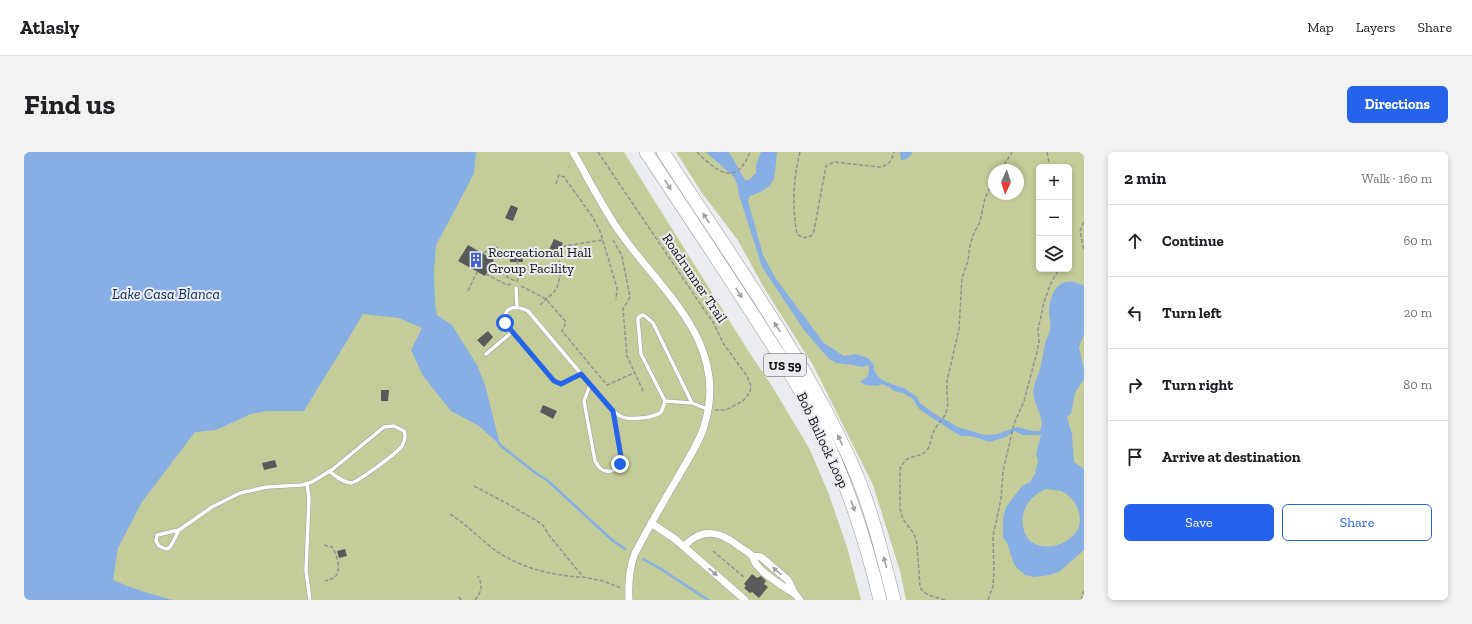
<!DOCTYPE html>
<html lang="en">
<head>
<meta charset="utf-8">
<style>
  :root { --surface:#fff; --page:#f2f2f2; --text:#202124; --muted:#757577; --line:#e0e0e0; --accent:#2563eb }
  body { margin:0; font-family:"Zilla Slab",serif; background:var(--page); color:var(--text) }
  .controls { position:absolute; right:12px; top:12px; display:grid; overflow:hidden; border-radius:6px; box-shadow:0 2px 6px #0003 }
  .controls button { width:36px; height:36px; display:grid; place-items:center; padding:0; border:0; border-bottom:1px solid var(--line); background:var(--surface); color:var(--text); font:20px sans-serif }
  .compass { position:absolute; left:964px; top:12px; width:36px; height:36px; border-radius:50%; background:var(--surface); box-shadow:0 2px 6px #0003; rotate:184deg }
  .stop { position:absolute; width:12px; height:12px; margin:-9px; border:3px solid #2563eb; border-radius:50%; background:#fff }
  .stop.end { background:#2563eb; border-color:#fff; box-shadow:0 1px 4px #0008 }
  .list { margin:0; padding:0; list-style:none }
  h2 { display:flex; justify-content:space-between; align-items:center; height:52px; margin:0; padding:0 16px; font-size:17px }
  h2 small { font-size:13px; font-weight:400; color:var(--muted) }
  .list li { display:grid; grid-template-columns:26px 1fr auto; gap:12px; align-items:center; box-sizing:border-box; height:72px; padding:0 16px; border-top:1px solid var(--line) }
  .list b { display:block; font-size:15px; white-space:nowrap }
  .list em { font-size:13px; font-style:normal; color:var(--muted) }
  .actions { display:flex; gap:8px; padding:12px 16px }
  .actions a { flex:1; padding:9px 0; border:1px solid var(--accent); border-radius:6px; text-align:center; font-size:14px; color:var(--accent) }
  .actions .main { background:var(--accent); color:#fff }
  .icon { flex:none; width:22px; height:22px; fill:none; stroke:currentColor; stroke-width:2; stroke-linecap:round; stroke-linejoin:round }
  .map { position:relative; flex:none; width:1060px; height:448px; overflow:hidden; border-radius:6px }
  header { display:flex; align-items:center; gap:24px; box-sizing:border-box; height:56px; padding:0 20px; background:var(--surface); border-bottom:1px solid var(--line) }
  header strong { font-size:19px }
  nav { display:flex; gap:22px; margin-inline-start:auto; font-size:14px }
  .intro { display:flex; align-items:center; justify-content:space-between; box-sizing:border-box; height:96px; padding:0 24px }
  h1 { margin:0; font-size:28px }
  .button { padding:10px 18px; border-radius:6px; background:var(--accent); color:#fff; font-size:14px; font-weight:700 }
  main { display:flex; gap:24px; padding:0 24px }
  aside { flex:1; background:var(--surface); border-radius:6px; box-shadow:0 2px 6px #0003 }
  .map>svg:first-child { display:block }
</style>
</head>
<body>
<header>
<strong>Atlasly</strong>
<nav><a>Map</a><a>Layers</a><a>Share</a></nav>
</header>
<div class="intro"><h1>Find us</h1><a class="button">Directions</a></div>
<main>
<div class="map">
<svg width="1060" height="448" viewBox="0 0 1060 448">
  <rect width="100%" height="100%" fill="#ebecef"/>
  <path fill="#c4cd99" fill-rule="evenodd" d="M0,0H600L725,200L748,234L785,296L804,340L823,395L837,448H0Z
    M652,0H1060V448H882L876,419L849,333L789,213L742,139L713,87L678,41ZM1015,15H1045V117H1015ZM970,18H994V42H970Z"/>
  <path fill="#87afe4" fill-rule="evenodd" d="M0,0H452L450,21L431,58L412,93L410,120L411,151L413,163L428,173L453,213L461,233L476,293L455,274L427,259L399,224L387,198L398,176L375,166L339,162C320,195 299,227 280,259H242L227,262L192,278L171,280L118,350L94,396L89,428C109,437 129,443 149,448H0Z
    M682,0H705C711,9 715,19 721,28H725L732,21V13L737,0H753C750,26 754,35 726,44L724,49L739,103L752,127L800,191L820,204L831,202L844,206L850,213V218L853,223L858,228L873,234L880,236L893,245L896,251L911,262L934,275L961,283L973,282L993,275L1009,279H1016C1022,266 1010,254 1009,240C1009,233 1014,224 1016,217C1018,209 1019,200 1021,192C1022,187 1025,183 1026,177C1027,172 1025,165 1025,159C1026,138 1038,121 1060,134V182L1055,195L1060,218V227L1051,241L1047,262L1043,265L1048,282L1050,310L1060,317V398L1035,420L1026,423L1010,425L1001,423L994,417L990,412L983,391L979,386V366L982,355L998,334L1006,330L1011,322L1014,309L1012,302L1017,283H999L990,279L982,285L966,290L947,284H937L922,275L895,257L889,247L879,241L870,239L865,235L858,232L853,234L842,233L836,230L844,224L845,216L844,213L838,215L828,213L813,211L805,207L780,178L738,115L715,43L713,32L710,25ZM1022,337C1027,338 1033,338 1037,339C1051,345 1060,363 1054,377C1046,392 1022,401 1006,389C1004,387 1001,382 1000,379C995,360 1004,345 1022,337Z
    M876,0H889C886,5 883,8 877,8Z"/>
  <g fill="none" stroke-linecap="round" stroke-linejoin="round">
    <path stroke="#87afe4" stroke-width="2.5" d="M475,291L476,293L513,322L523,328L588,388L601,397
      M619,407L637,417L684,448"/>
  </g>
  <path fill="#595a5c" d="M487,53L494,56L489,69L481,66Z
    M530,87L539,91L533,104L524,100Z
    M444,93L470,108L461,124L434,109Z
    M486,102H498L499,110H486Z
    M464,179L469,185L460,195L453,188Z
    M357,238H365L364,249H357Z
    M519,253L533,259L529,267L516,260Z
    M251,308L253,315L240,318L238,311Z
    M321,397L323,404L315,406L313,399Z
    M728,422L733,426L737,424L742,429L740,432L744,435L735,446L728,440L726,441L720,436L722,434L720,432Z"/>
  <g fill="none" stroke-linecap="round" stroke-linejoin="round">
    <defs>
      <path id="service" d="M492,136L493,155
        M462,202L488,180
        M557,222L537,232L530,229L481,171C479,154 491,153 504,159L585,255C589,258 593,263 598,265C606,268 629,266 636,261C639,257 640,253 641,249L617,202L614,169V166L618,163L621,164L629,171L668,251L683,257
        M566,233L560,249L571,309C574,314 577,319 583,319C588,320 593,317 596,312C599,304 591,269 589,259
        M641,249L668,251
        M283,332L285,346L282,419L286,448
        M155,378L148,392L145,396L142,397L135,394L132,389L133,383L155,378L188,355L216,341L243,335L278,333L288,330L309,317L360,275L370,274L380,279C382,284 381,289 378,294C374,300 334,330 327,331C319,331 312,324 305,319"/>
      <path id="minor" d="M549,0C564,26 578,54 595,79C636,138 705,189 681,271C676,290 664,307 654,325C639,350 625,375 611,401C605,417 604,432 605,448
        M627,371L651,387L721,448
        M660,394C679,375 696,379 716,395C720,398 725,400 728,404C730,406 730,410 732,412C738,421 761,436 771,442
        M729,404L737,405L764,428L771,442L776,448"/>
      <path id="motorway" d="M622,0C654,48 686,96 717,144C750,195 784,246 808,301C829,349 844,398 856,448
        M639,0C704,101 777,200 827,310C847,354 858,401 870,448"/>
    </defs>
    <use href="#service" stroke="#9c9ea0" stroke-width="4.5"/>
    <use href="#minor" stroke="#9c9ea0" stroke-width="8"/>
    <use href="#motorway" stroke="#9c9ea0" stroke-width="14"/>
    <path stroke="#919294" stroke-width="1.5" stroke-dasharray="4 2" stroke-linecap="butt" d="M574,0L677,153L689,170L699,191L723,224L727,234L726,240L719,249L702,258H691
      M673,0C692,19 712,36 726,0
      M776,0C769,28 768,53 773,82L779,86L787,84L790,79L802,14L810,10L855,15C864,14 868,9 870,0
      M1023,0L1026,15
      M977,18L988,0
      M532,32L535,23L540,25L568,64L576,79L593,136L592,148
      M1060,70L1056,79L1060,99
      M589,88L598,104L606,145L599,157L603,204L620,241
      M459,101L474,95
      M466,115L491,129
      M462,122L483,133L487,132
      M493,130L494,123L493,105
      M497,134L522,147L542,170L538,179L583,233L610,221
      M444,139L453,120
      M516,153L530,140L533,136L537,120L535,107L540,94L578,88
      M450,334L484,352L518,372L525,383L559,425L579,429L597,436
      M426,362C437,369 446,377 455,385C461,389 466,395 472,399C497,416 529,424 559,425
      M300,393L308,395C313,402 318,418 311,425C308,427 304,428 301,429
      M689,399L720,425
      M435,445L437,448
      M451,448C458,439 459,434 454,424
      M921,448C912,445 901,444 896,435L893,392L890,382L879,367L876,357V317C884,300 890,308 901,300C907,296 906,287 909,281C912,272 922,266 923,257C925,248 922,239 923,229L935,177L938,126L944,109L946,93L950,81L956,70L961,46L970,28
      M964,448L969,434L970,419L969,384L977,347L979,319L990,272L1000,249L1013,200L1015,190L1014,178L1020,150L1027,131L1035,117
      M1057,448L1060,438"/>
    <use href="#service" stroke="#fff" stroke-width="3.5"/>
    <use href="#minor" stroke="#fff" stroke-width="7"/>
    <use href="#motorway" stroke="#fff" stroke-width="13"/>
  </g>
  <defs><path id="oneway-solid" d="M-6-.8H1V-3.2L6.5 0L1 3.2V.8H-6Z"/></defs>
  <g fill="#9f9f9f">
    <use href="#oneway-solid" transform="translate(644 33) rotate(57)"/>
    <use href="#oneway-solid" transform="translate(682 66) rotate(-123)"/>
    <use href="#oneway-solid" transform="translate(715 141) rotate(57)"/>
    <use href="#oneway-solid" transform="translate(753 175) rotate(-123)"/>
    <use href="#oneway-solid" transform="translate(816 288) rotate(-115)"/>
    <use href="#oneway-solid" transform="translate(829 354) rotate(70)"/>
    <use href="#oneway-solid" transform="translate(861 410) rotate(-104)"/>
    <use href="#oneway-solid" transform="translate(753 419) rotate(-140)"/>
    <use href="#oneway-solid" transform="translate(689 420) rotate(41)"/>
  </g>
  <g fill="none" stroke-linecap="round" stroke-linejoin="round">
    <path stroke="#2563eb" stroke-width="5" d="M481,171L530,229L537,232L557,222L589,259L597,305L596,312"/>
  </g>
  <defs>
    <symbol id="building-bare" viewBox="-9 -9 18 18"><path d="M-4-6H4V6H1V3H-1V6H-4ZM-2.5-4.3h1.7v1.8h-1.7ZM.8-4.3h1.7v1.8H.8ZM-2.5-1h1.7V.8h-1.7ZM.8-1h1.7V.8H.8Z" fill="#425ed1" stroke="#ebecef" stroke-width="2.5" paint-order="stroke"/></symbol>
  </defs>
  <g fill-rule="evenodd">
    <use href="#building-bare" x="441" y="97" width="22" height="22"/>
  </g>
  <g text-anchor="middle" stroke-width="4" stroke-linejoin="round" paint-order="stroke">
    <rect fill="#ebecef" stroke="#515253" stroke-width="1" x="740" y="202" width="42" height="22" rx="3"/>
    <g font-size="13" font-weight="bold" fill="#0f1010">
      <text x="761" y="218">US 59</text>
    </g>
    <g font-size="14" fill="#0f1010" stroke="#ebecef" text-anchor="start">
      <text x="464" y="105">Recreational Hall<tspan x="464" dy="16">Group Facility</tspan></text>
    </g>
    <g font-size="14" fill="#0f1010" stroke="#ebecef">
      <text transform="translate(671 126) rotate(56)" y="5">Roadrunner Trail</text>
      <text transform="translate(799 288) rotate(65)" y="5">Bob Bullock Loop</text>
    </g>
    <g font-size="15" font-style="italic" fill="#072f5f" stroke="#ebecef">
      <text x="142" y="147">Lake Casa Blanca</text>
    </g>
  </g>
</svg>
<div class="controls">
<button>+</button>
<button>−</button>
<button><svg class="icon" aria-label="layers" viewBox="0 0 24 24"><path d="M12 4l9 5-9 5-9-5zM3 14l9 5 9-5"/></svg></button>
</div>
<svg class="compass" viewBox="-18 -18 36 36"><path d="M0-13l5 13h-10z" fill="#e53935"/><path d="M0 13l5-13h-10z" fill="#757577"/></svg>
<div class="stop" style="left:481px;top:171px"></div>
<div class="stop end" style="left:596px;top:312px"></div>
</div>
<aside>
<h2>2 min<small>Walk · 160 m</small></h2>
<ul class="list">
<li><svg class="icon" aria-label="ahead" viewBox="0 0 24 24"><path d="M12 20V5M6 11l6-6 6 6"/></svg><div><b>Continue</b></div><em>60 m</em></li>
<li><svg class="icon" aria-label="left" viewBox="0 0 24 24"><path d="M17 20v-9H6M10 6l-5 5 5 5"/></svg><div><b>Turn left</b></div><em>20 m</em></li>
<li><svg class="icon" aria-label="right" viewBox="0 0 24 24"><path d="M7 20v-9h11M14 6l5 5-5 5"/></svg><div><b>Turn right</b></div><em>80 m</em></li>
<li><svg class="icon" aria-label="arrive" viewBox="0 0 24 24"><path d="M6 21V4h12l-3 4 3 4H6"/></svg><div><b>Arrive at destination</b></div></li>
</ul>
<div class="actions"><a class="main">Save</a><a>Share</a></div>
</aside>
</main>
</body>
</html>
